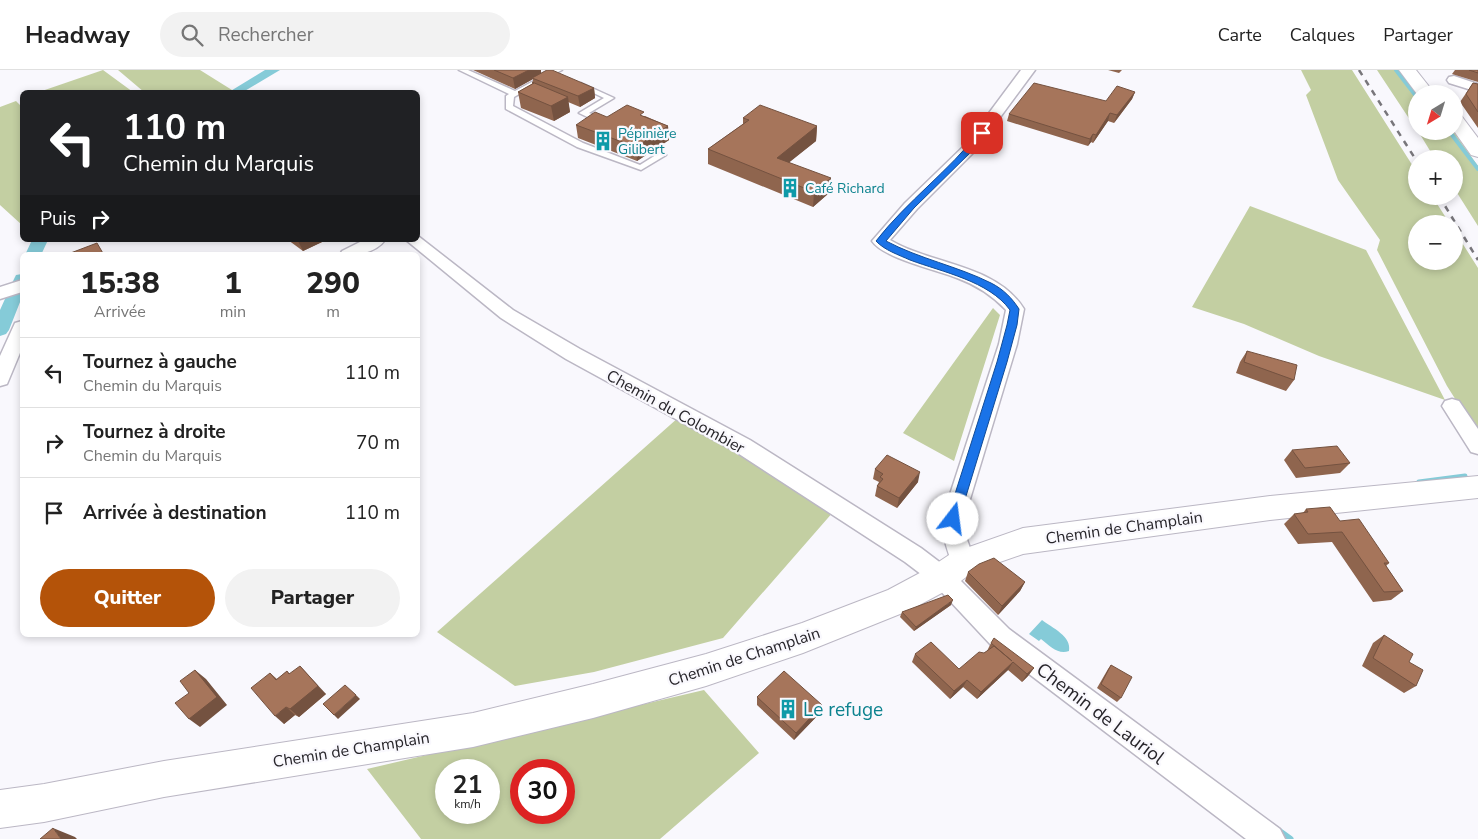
<!DOCTYPE html>
<html lang="fr">
<head>
<meta charset="utf-8">
<style>
	:root { --surface:#fff; --page:#f2f2f2; --text:#222; --muted:#767676; --line:#e0e0e0; --accent:#b45309 }
	body { margin:0; font-family:"Nunito Sans",sans-serif; background:var(--page); color:var(--text); height:100vh; display:flex; flex-direction:column; font-size:19px; white-space:nowrap }
	* { box-sizing:border-box; margin:0 }
	p { font-size:16px; color:var(--muted) }
	.icon { flex:none; width:28px; height:28px; fill:none; stroke:currentColor; stroke-width:2; stroke-linecap:round; stroke-linejoin:round }
	.map { position:relative; flex:1; overflow:hidden }
	.sheet { position:absolute; left:20px; top:182px; width:400px; height:385px; display:flex; flex-direction:column; background:var(--surface); border-radius:8px; box-shadow:0 2px 8px #0003 }
	.sheet>* { flex:none }
	.top-card { position:absolute; left:20px; top:20px; width:400px; height:152px; border-radius:8px; box-shadow:0 2px 8px #0003; background:#202124; color:#fff; overflow:hidden }
	.needle { width:32px; rotate:218deg }
	.fabs { position:absolute; left:1408px; top:15px; display:grid; gap:10px }
	.fabs a { display:grid; place-items:center; width:55px; height:55px; border-radius:50%; background:var(--surface); box-shadow:0 2px 8px #0003; font-size:25px }
	.speed { position:absolute; left:435px; top:689px; display:flex; gap:10px; font-size:25px; font-weight:700; text-align:center }
	.speed>* { display:grid; place-content:center; width:65px; height:65px; border-radius:50%; background:var(--surface); box-shadow:0 2px 8px #0003; line-height:1 }
	.speed small { font-size:12px; font-weight:400 }
	.speed .limit { border:8px solid #d22; background:#fff; color:#111 }
	.pin { position:absolute; display:grid; place-items:center; width:42px; height:42px; color:#fff; margin:-21px; border-radius:10px; box-shadow:0 2px 8px #0006 }
	.me { position:absolute; width:55px; margin:-28px; rotate:15deg; stroke-linejoin:round; filter:drop-shadow(0 0 4px #0008) }
	.turn { display:flex; align-items:center; gap:18px; height:105px; padding:0 20px; font-size:22px }
	.turn .icon { width:65px; height:65px; stroke-width:2.5 }
	.turn b { display:block; font-size:35px; line-height:42px }
	.then { display:flex; align-items:center; height:48px; padding:0 20px; background:#0003; gap:10px; font-size:19px }
	.eta { display:flex; justify-content:space-evenly; align-items:center; height:85px; text-align:center }
	.eta b { font-size:30px; font-weight:800; line-height:35px }
	.button { display:flex; gap:10px; margin-top:auto; padding:10px 20px }
	.button a { flex:1; height:58px; border-radius:30px; background:var(--accent); color:#fff; font-size:20px; font-weight:800; line-height:58px; text-align:center }
	.button a+a { background:var(--page); color:var(--text) }
	ul { padding:0; list-style:none }
	li { display:flex; align-items:center; gap:15px; height:70px; padding:0 20px; border-top:1px solid var(--line) }
	li div { flex:1 }
	li b { display:block; font-size:19px }
	li em { font-style:normal }
	header { display:flex; align-items:center; gap:30px; box-sizing:border-box; height:70px; padding:0 25px; background:var(--surface); border-bottom:1px solid var(--line) }
	header strong { font-size:24px }
	nav { display:flex; gap:28px; margin-inline-start:auto; font-size:18px }
	.search { width:350px; height:45px; background:var(--page); display:flex; align-items:center; gap:12px; box-sizing:border-box; padding:0 18px; border-radius:28px; color:var(--muted); font-size:19px }
	.map>svg:first-child { display:block }
</style>
</head>
<body>
<header>
<strong>Headway</strong>
<div class="search"><svg class="icon" aria-label="search" viewBox="0 0 24 24"><circle cx="10" cy="10" r="6"/><path d="M15 15l6 6"/></svg>Rechercher</div>
<nav><a>Carte</a><a>Calques</a><a>Partager</a></nav>
</header>
<div class="map">
<svg width="1478" height="769" viewBox="0 0 1478 769">
	<rect width="100%" height="100%" fill="#f9f8fd"/>
	<path fill="#c3cfa2" fill-rule="evenodd" d="M103,0l30,22h-94z
		M118,0h82l32,20 -4,2h-84z
		M1301,0h51l64,101v25h16l18,28h-34v37h38v-31l24,38v167l-31,-49 -70,-136 3,-10 -42,-60 -32,-85 5,-5z
		M1377,0h23l19,24h-3v35z
		M16,31l6,6v118l-22,-20v-98z
		M1418,61h35l25,35v60l-24,-38v-29h-19z
		M1250,136l116,44 79,150 -126,-44 -75,-32 -52,-17z
		M993,238l7,7 -46,146 -51,-28z
		M679,347l83,47 72,47 -111,127 -129,34 -79,14 -78,-54z
		M704,620l55,63 -99,86h-239l-54,-70zM446,700h43v42h-43zM521,700h43v42h-43z"/>
	<path fill="#85cbd8" d="M1042,550c10,8 30,16 27,31 -11,4 -19,-5 -28,-12l-2,2 -10,-7z"/>
	<g fill="none" stroke-linecap="round" stroke-linejoin="round">
		<path stroke="#85cbd8" stroke-width="4" d="M1396,0l20,26
			M1449,61l29,38"/>
		<path stroke="#85cbd8" stroke-width="5" d="M1419,412l46,-6"/>
		<path stroke="#85cbd8" stroke-width="7" d="M1276,759l14,10"/>
		<path fill="#85cbd8" fill-rule="evenodd" d="M265,0h15l-37,22h-14z
			M32,170h16l-7,15h-16z
			M22,204v23l-13,33 -3,4 -6,2v-26l14,-31 2,-4z"/>
		<defs>
			<path id="service" d="M459,0h9l47,21 28,-15h4v2l-33,19 -1,9 70,37 57,22 19,-12 7,2 -25,15 -64,-23 -71,-38v-13l3,-2z
				M553,0h9l-8,4h-4v-2z
				M581,13l33,15 -25,15 17,6v4h-6l-21,-10 25,-15 -25,-12 -2,-1z"/>
			<path id="minor" d="M1021,0h14l-59,80 -59,59 -27,31c42,25 106,24 134,69l-7,35 -53,175 1,15 10,28 -4,7 -8,3 -8,-3c-8,-16 -12,-33 -13,-50l57,-175 7,-34c-14,-15 -30,-25 -49,-32 -20,-8 -74,-20 -85,-37l33,-38 61,-59z
				M1454,6l24,8v8l-29,-9 -2,-3 2,-3z
				M418,166l95,74 67,39 170,91 171,108 29,22 59,59 271,200 5,10h-39l-255,-194 -57,-61 -29,-22 -169,-110 -170,-93 -65,-41 -95,-78h12z
				M364,170h21c-10,14 -30,15 -45,15l2,-4z
				M22,210v12l-22,7v-12z
				M22,251v27l-15,36 -7,2v-30l15,-33z
				M1452,329l7,2 19,28v25l-7,-2 -29,-46 3,-5z"/>
			<path id="tertiary" d="M1399,0h17l19,24h-18z
				M1454,43l6,1 18,24v19l-7,-2 -17,-24z
				M1478,406v22l-208,22 -247,34 -49,17 -21,16 -43,23 -107,43 -97,33 -113,32 -120,29 -309,50 -120,25 -44,6v-38l44,-6 120,-23 309,-48 120,-29 113,-30 96,-31 86,-33 43,-23 21,-14 71,-25 247,-32z"/>
		</defs>
		<use href="#service" stroke="#bbb7c4" stroke-width="3"/>
		<use href="#minor" stroke="#bbb7c4" stroke-width="3"/>
		<use href="#tertiary" stroke="#bbb7c4" stroke-width="2"/>
		<use href="#service" fill="#fff" fill-rule="evenodd"/>
		<use href="#minor" fill="#fff" fill-rule="evenodd"/>
		<use href="#tertiary" fill="#fff" fill-rule="evenodd"/>
		<path stroke="#78767b" stroke-width="2.5" stroke-dasharray="6 6" stroke-linecap="butt" d="M1359,0l57,90
			M1439,126l39,64"/>
	</g>
	<path fill="#8f654e" d="M473,0h69h-1v3l53,15 1,10 -15,9 -12,-5 2,10 -16,9 -33,-13 -3,-16 14,-8v-2l1,1v-4l-18,10z
		M1108,0h14l-3,3z
		M1455,0h23v12l-26,-8z
		M1473,13l5,1v44l-18,-26z
		M1135,22l-3,7 -18,24 -6,-2 -15,22 -2,-1 -3,4 -81,-25 2,-7 97,-13z
		M645,46l23,10 1,14 -32,21 -59,-23 -2,-13 31,-8z
		M743,48l74,8 -1,15 -27,21 40,31 -16,14 -105,-43v-15l35,-25z
		M288,170h33l1,2 -19,9z
		M1247,281l47,29 -8,11 -50,-18 4,-11z
		M1292,380l58,13 -10,10 -44,5 -12,-18z
		M875,399l43,13 -21,26 -22,-12 2,-10 2,-4 -6,-3z
		M1306,439l34,12 49,42 -3,3 17,25 -12,9 -18,2 -41,-60 -34,2 -14,-20 10,-10 9,-1z
		M968,502l57,10 -5,9 -22,24 -33,-34z
		M951,535l-37,26 -14,-14 2,-5z
		M1384,565l32,51 -12,7 -42,-27 11,-23z
		M991,573l43,25 -6,8 -6,6 -14,-12 -31,29 -14,-12 -13,12 -38,-37 3,-8 44,15 28,-18z
		M1111,595l10,33 -4,4 -20,-14 11,-19z
		M287,601l3,3 36,20 -27,23 -4,-2 -11,9 -14,-51 7,6z
		M757,627l63,16 -26,27 -37,-35z"/>
	<path fill="#745240" d="M529,0h13h-1v4l-9,4 1,1 -18,10 -2,-11z
		M594,18l1,10 -15,9 -2,-11z
		M1135,22l-3,7 -18,24 3,-8z
		M568,27l2,15 -16,9 -3,-15z
		M1110,43l-2,8 -15,22 3,-8z
		M668,56l1,14 -32,21 -1,-14z
		M817,56l-1,15 -40,32 1,-15z
		M1093,64l-2,8 -3,4 2,-7z
		M831,108l-2,15 -16,14 1,-15z
		M299,170h22l1,2 -19,9 -5,-10z
		M920,402l-2,10 -21,26 2,-10z
		M1025,512l-5,9 -22,24 4,-9z
		M953,530l-2,5 -37,26 2,-4z
		M1013,592l-5,8 -31,29 4,-7z
		M300,596l26,28 -27,23 -9,-8z
		M1034,598l-6,8 -6,6 5,-8z
		M195,600l11,9 21,26 -27,22 -11,-8z
		M967,610l-4,7 -13,12 4,-8z
		M356,625l4,4 -22,20 -4,-4z
		M822,635l-2,8 -26,27 2,-7z
		M286,637l9,8 -11,9 -9,-8z
		M53,758l22,9 2,2h-16z"/>
	<path fill="#a6755b" stroke="#745240" d="M494,0h35l-16,8z
		M547,0h5l42,18 -16,8 -46,-18z
		M1469,0h9v3z
		M532,12l36,15 -17,9 -33,-14 16,-9z
		M1034,13l72,18 11,-15 18,6 -18,23 -7,-2 -14,22 -3,-1 -3,5 -81,-25z
		M1473,13l5,1v28l-12,-18z
		M627,35l17,7 -4,3 28,11 -32,21 -60,-22 19,-13 12,5z
		M760,35l57,21 -40,32 54,20 -17,14 -106,-43 41,-29 -6,-2z
		M97,173l7,12h-35l-1,-1z
		M1247,281l50,14 -3,15 -50,-18z
		M1337,376l13,17 -45,5 -13,-18z
		M887,385l33,17 -21,26 -22,-12 6,-7 -3,-2 3,-3 -8,-5z
		M1330,437l10,14 19,-2 30,44h-5l19,28 -19,1 -42,-60 -34,2 -14,-20 14,-2 -2,-3z
		M994,488l31,24 -23,24 -34,-34 11,-8z
		M948,525l5,5 -37,27 -14,-15z
		M1384,565l29,19 -4,8 14,8 -7,16 -43,-28z
		M994,568l40,30 -7,6 -14,-12 -32,30 -14,-12 -13,11 -39,-37 16,-12 28,27 20,-17 5,1 10,-7 18,15 -21,-18z
		M1111,595l21,12 -11,21 -20,-14z
		M300,596l18,20 -28,23 -4,-2 -11,9 -24,-28 19,-15 6,7 11,-9 2,3z
		M195,600l22,27 -28,22 -14,-16 14,-10 -9,-12z
		M784,601l38,34 -26,28 -39,-36z
		M345,615l11,10 -22,20 -11,-11z
		M53,758l8,11h-21z"/>
	<path fill="#1a73e8" stroke="#114b97" d="M980,61l6,2 -12,16 -60,59 -28,33c34,18 71,25 105,42 12,6 21,15 28,26l-2,16 -10,37 -48,157 -1,4h-9l-2,-4 50,-157 10,-37 3,-15c-21,-29 -68,-38 -100,-50 -11,-5 -26,-10 -34,-19 31,-40 73,-70 104,-110z"/>
	<defs>
		<symbol id="building-bare" viewBox="-9 -9 18 18"><path d="M-4-6H4V6H1V3H-1V6H-4ZM-2.5-4.3h1.7v1.8h-1.7ZM.8-4.3h1.7v1.8H.8ZM-2.5-1h1.7V.8h-1.7ZM.8-1h1.7V.8H.8Z" fill="#0f9aa8" stroke="#f9f8fd" stroke-width="2.5" paint-order="stroke"/></symbol>
	</defs>
	<g fill-rule="evenodd">
		<use href="#building-bare" x="589" y="57" width="28" height="28"/>
		<use href="#building-bare" x="776" y="104" width="28" height="28"/>
		<use href="#building-bare" x="774" y="625" width="28" height="28"/>
	</g>
	<g text-anchor="middle" stroke-width="4.5" stroke-linejoin="round" paint-order="stroke">
		<g font-size="14" fill="#0d838f" stroke="#f9f8fd" text-anchor="start">
			<text x="618" y="68">Pépinière<tspan x="618" dy="16">Gilibert</tspan></text>
			<text x="805" y="123">Café Richard</text>
		</g>
		<g font-size="16" fill="#28262b" stroke="#f9f8fd">
			<text transform="translate(676 341) rotate(29)" y="6">Chemin du Colombier</text>
			<text transform="translate(1124 457) rotate(-8)" y="6">Chemin de Champlain</text>
			<text transform="translate(744 586) rotate(-18)" y="6">Chemin de Champlain</text>
			<text transform="translate(351 679) rotate(-9)" y="6">Chemin de Champlain</text>
		</g>
		<g font-size="19" fill="#0d838f" stroke="#f9f8fd" text-anchor="start">
			<text x="803" y="646">Le refuge</text>
		</g>
		<g font-size="19" fill="#28262b" stroke="#f9f8fd">
			<text transform="translate(1101 643) rotate(37)" y="7">Chemin de Lauriol</text>
		</g>
	</g>
</svg>
<div class="fabs">
<a><svg class="needle" viewBox="-14 -14 28 28"><path d="M0-13l5 13h-10z" fill="#e53935"/><path d="M0 13l5-13h-10z" fill="#767676"/></svg></a>
<a>+</a>
<a>−</a>
</div>
<div class="speed"><div>21<small>km/h</small></div><div class="limit">30</div></div>
<div class="pin" style="left:982px;top:63px;background:#d93025"><svg class="icon" aria-label="arrive" viewBox="0 0 24 24"><path d="M6 21V4h12l-3 4 3 4H6"/></svg></div>
<svg class="me" style="left:953px;top:449px" viewBox="-20 -20 40 40"><circle r="19" fill="#fff"/><path d="M0-13L10 11 0 6-10 11z" fill="#1a73e8"/></svg>
<div class="top-card">
<div class="turn"><svg class="icon" aria-label="left" viewBox="0 0 24 24"><path d="M17 20v-9H6M10 6l-5 5 5 5"/></svg><div><b>110 m</b>Chemin du Marquis</div></div>
<div class="then">Puis<svg class="icon" aria-label="right" viewBox="0 0 24 24"><path d="M7 20v-9h11M14 6l5 5-5 5"/></svg></div>
</div>
<section class="sheet">
<div class="eta">
<div><b>15:38</b><p>Arrivée</p></div>
<div><b>1</b><p>min</p></div>
<div><b>290</b><p>m</p></div>
</div>
<ul>
<li><svg class="icon" aria-label="left" viewBox="0 0 24 24"><path d="M17 20v-9H6M10 6l-5 5 5 5"/></svg><div><b>Tournez à gauche</b><p>Chemin du Marquis</p></div><em>110 m</em></li>
<li><svg class="icon" aria-label="right" viewBox="0 0 24 24"><path d="M7 20v-9h11M14 6l5 5-5 5"/></svg><div><b>Tournez à droite</b><p>Chemin du Marquis</p></div><em>70 m</em></li>
<li><svg class="icon" aria-label="arrive" viewBox="0 0 24 24"><path d="M6 21V4h12l-3 4 3 4H6"/></svg><div><b>Arrivée à destination</b></div><em>110 m</em></li>
</ul>
<div class="button"><a>Quitter</a><a>Partager</a></div>
</section>
</div>
</body>
</html>
